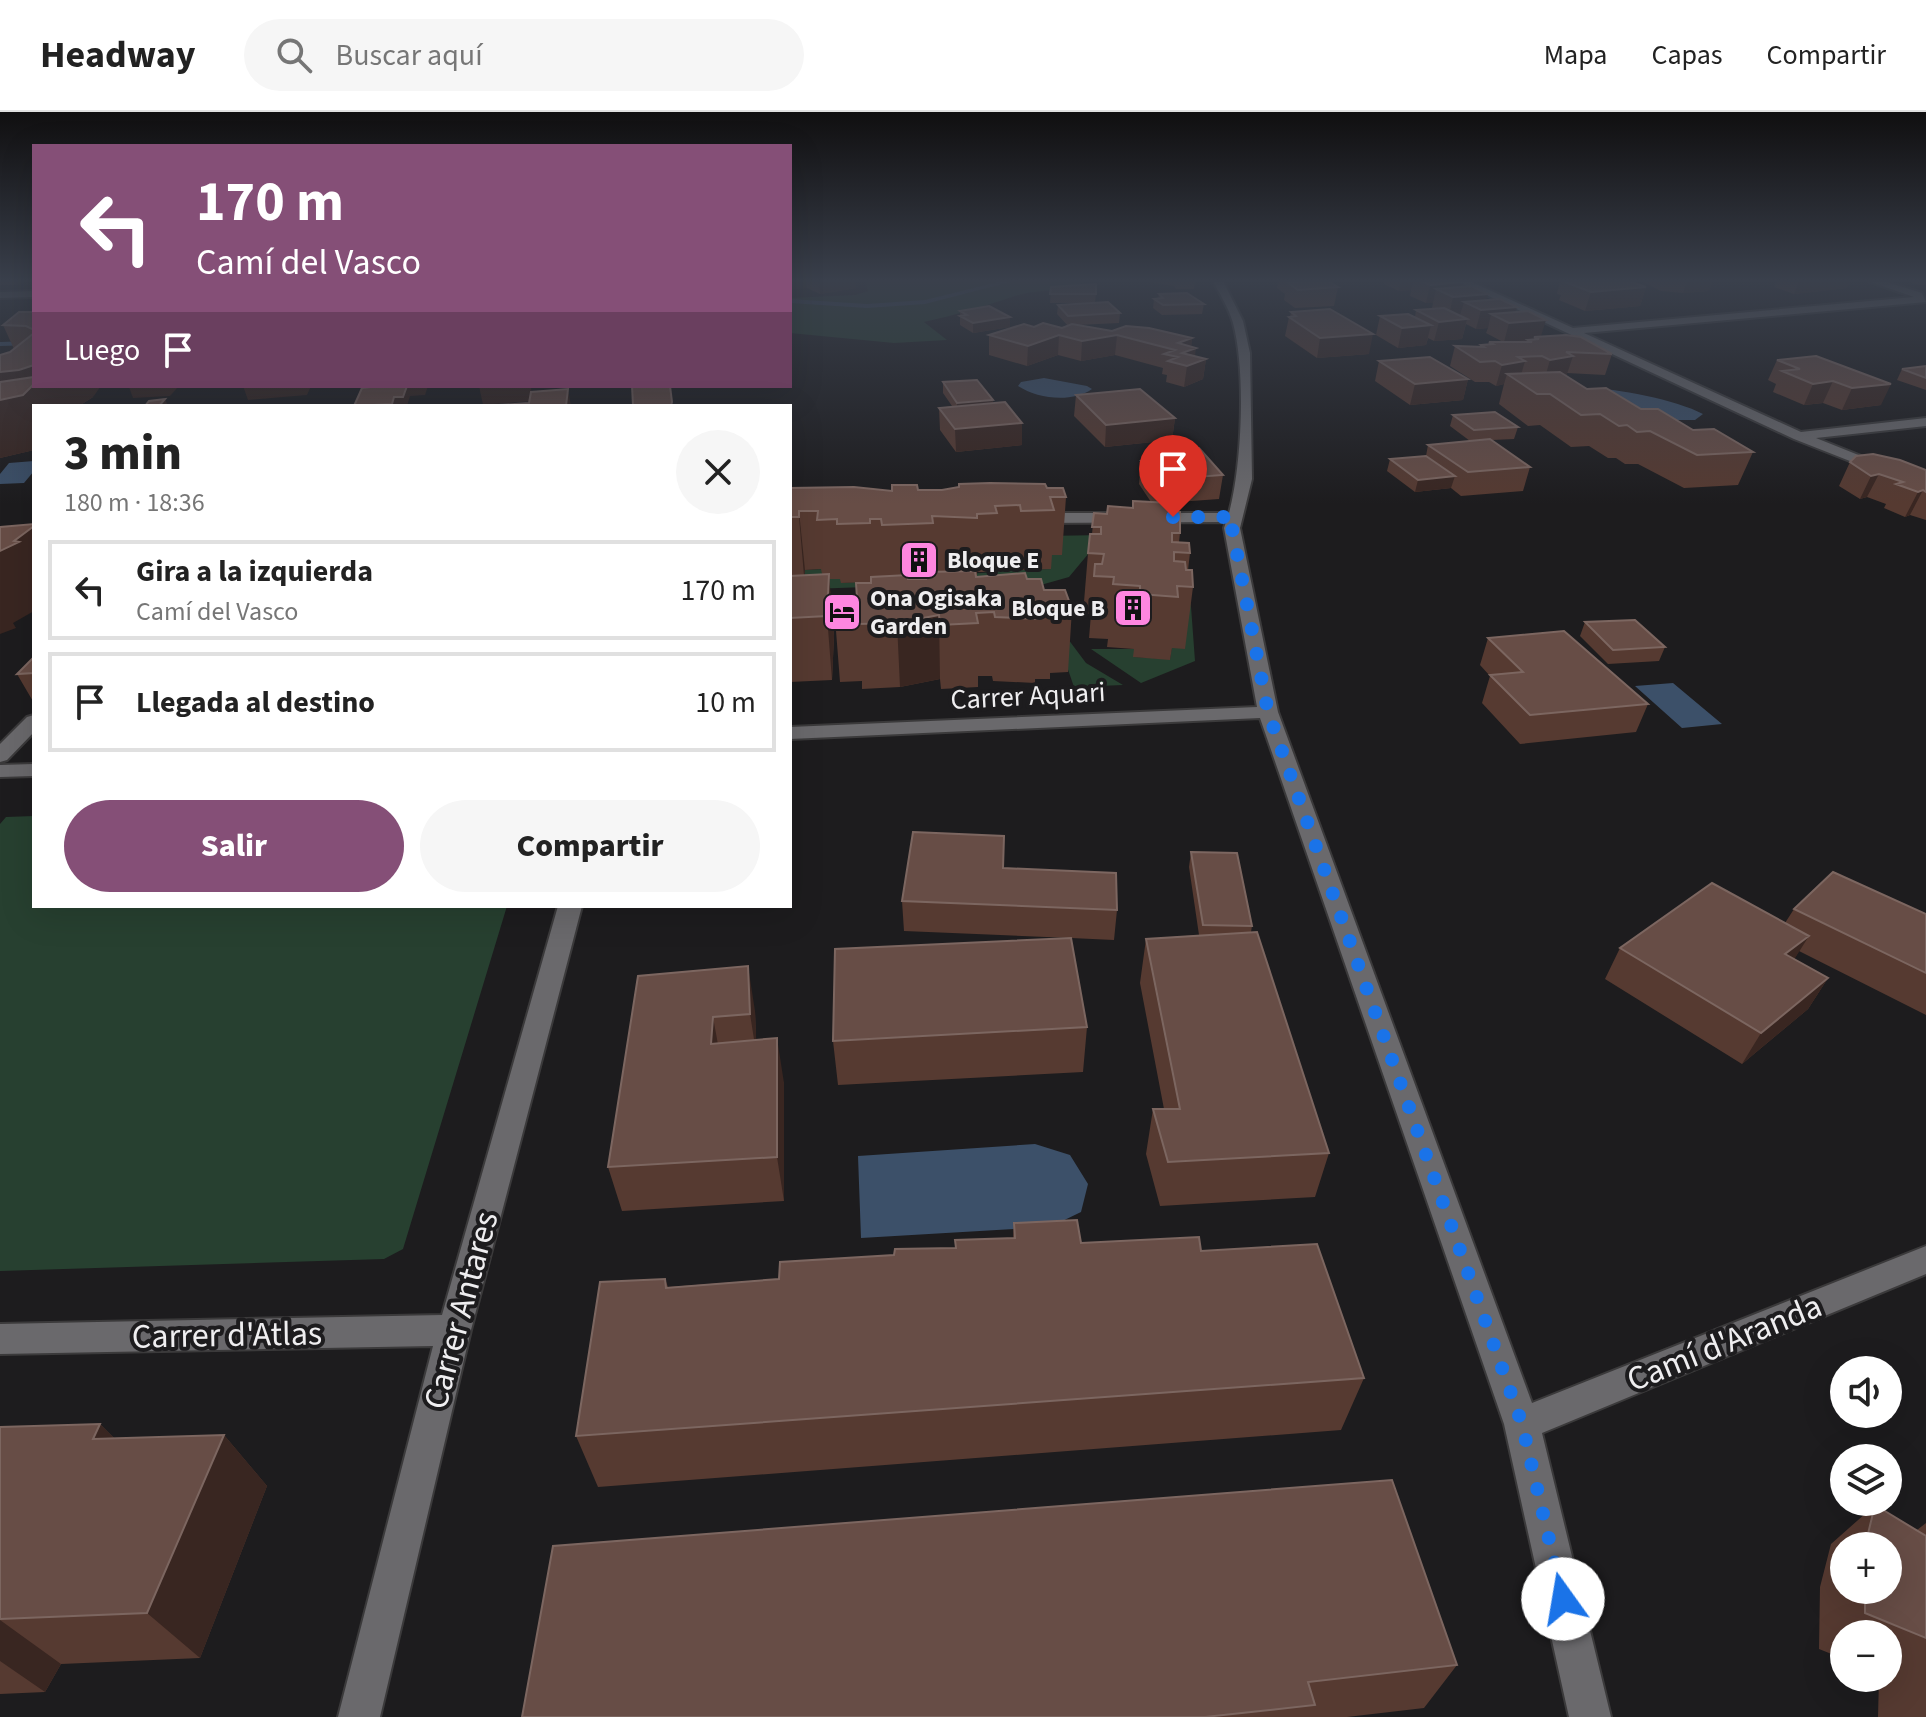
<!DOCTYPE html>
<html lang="es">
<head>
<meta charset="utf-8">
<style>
	:root { --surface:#fff; --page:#f6f6f6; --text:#222; --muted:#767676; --line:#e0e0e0; --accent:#854f77 }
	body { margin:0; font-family:"Source Sans 3",sans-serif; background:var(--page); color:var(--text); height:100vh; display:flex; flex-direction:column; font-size:30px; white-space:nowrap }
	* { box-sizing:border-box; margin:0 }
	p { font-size:26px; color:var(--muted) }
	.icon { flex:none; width:44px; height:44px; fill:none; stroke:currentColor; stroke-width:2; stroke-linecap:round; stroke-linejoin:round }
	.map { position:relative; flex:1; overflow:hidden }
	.panel { position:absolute; left:32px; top:292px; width:760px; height:504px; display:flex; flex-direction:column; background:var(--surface); border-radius:0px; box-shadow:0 8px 32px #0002 }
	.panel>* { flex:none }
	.guide { position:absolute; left:32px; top:32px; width:760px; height:244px; border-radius:0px; box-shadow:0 8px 32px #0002; background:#854f77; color:#fff; overflow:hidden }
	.tools { position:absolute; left:1830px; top:1244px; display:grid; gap:16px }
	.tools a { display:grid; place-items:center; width:72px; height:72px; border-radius:50%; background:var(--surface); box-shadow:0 8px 32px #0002; font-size:40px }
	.pin { position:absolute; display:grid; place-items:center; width:68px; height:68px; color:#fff; margin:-82px -34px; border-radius:50% 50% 50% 0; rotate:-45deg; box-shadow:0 0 8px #0007 }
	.pin .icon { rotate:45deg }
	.me { position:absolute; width:88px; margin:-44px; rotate:347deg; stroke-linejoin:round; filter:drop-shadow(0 0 6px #0008) }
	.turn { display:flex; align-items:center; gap:28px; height:168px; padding:0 32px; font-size:36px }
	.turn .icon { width:104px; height:104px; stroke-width:2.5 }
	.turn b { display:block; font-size:56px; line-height:68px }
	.then { display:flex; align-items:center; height:76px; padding:0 32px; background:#0003; gap:16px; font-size:30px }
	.round { display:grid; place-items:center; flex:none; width:84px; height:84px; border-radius:42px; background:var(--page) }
	.head { display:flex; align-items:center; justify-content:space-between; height:136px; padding:0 32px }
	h1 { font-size:48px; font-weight:800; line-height:60px }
	.primary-button { display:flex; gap:16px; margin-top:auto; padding:16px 32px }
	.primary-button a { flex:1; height:92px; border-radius:48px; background:var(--accent); color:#fff; font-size:32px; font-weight:800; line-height:92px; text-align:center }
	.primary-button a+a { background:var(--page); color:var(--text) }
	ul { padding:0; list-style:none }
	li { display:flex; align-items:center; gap:24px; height:100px; margin:0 16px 12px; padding:0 16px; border:4px solid var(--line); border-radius:0px }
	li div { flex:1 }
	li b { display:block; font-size:30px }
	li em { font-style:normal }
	header { display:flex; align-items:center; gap:48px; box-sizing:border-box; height:112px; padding:0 40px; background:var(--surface); border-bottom:2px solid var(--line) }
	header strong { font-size:38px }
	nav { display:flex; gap:44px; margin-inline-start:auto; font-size:28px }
	.search { width:560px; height:72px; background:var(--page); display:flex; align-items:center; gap:20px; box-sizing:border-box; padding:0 28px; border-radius:44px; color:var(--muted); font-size:30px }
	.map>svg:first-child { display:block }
</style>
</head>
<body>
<header>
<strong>Headway</strong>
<div class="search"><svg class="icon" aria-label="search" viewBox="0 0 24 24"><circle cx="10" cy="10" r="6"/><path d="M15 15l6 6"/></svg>Buscar aquí</div>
<nav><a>Mapa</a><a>Capas</a><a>Compartir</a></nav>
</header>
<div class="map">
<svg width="1926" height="1605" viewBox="0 0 1926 1605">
	<rect width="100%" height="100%" fill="#1d1c1e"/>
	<path fill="#274030" d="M865,167h224c-21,15 -50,9 -74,17 -30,10 -59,19 -91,26l23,18 -53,3 -104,-10v-35l65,-3 13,-4z
		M1104,423l-35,42 -74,21 -128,-11 -57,2 -20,-12 14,-1 1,-6 18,-1 -1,10h19v4l154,-11 -1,-8h24l2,6 31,-1 -4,-14 15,-1 -18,-18z
		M1187,440l8,109 -54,22 -50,-34h43v8l36,2z
		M1062,519l24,32 37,22 -49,2 -12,-35z
		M34,704v90h473l-104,343 -19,10 -384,12v-447l6,-7z"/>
	<path fill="#3c5069" d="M1044,266l43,8 5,3c-20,14 -54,10 -74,-3l3,-4z
		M1587,276c28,0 90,12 116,26l-8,6h-22l-95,-30z
		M34,349v10l-10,12 -24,1v-10l9,-11z
		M1673,571l49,41 -40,4 -47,-42z
		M1035,1032l35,11 18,29 -7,28 -31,15 -189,11 -3,-82z"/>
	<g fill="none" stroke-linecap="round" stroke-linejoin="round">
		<path fill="#3c5069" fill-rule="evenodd" d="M1010,167h12l-97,25 -58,4 -77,-5v-4l77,5 58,-4z
			M34,229v4l-34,1v-4z"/>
		<defs>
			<path id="minor" d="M1212,167h10l21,42 7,32 2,126 -12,49 38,184 254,691 394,-157v28l-384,159 69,284h-42l-65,-293 -244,-706 -470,21v-12l467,-20 -33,-179 2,-6 -194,1 -8,-5 8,-5h197c13,-48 17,-142 4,-190 -4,-15 -14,-30 -21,-44z
				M1452,167h13l108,49 341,-31 -52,-18h15l45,14 4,9 -342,31 217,99 125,-14v8l-110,12 110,44v9l-132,-52z
				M34,179v6l-34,1v-6z
				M34,603v17l-27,28 -7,2v-18l27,-27z
				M34,652v12l-34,1v-12z
				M558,794h24l-111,424 -91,387h-42l95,-371 -433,8v-30l442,-9z"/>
		</defs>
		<use href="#minor" stroke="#3b3a3b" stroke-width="4"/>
		<use href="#minor" fill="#6a696c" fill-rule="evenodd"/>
	</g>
	<path fill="#563a31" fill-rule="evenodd" d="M0,167h32l-15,6h-17z
		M790,167h65l1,9 -36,6 -13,-6z
		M1146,167h49l-1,10h-18l-2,-3 -26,-4z
		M1278,167h50v2l10,6 -4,19 -39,2 -11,-8 1,-6 -8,-6z
		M1385,167h71l7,3 -1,5 24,13 29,12 26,25 71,17 -7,21 -38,-2v3l20,13 166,63 -15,33 -54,3 -46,-24h-13l-9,-6h-8l-19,-12 -18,1 -31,-22 -12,1 -29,-22 5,-20 -8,2 -7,-4h-14l-25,-16 5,-20 26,1v-2l7,-1 1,-2h14l-17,-9 2,-5 -12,1 -10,-5 -4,15 -28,2 -6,-3 -2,7 -28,3 -22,-13 4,-19 35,1 1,-7 18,-1 -2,-1 1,-5h-7l-16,-7 1,-6 -12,1 -15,-7z
		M1539,167h84l23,8 -6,19 -55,5 -26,-11 2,-5 -4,-1 3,-14 -15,2z
		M1637,167h76l-4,12 -26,2 -22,-2z
		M1777,167h75l-5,9 -53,6 -20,-7z
		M1902,167h24v6h-7z
		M1051,175l45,7 -1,8 25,11 -1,10 -41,2 34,6 80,7 -1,8 4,10 11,3 -3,20 -19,8 -18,-5 1,-7 -5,-1 1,-6 -48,-13 -34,6 -23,-6 -31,11 -38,-11v-20l45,-8 28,1 6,-2 -11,-12 1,-9 19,-2h-27z
		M1159,182l45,10 -2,10 -40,1 -9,-7 1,-9 4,-1z
		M960,199l50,16 -37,6 -13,-8z
		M34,200v74l59,11 -14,9h-45v44l-34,8 10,-106 4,-3 -11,-24z
		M1291,200l78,42 -52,4 -32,-22 4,-19h1z
		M1816,244l65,49 -39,5 -19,-7 -19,2 -31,-13 3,-8 -8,-4 9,-20z
		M1379,249l89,18 -5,21 -53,5 -35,-24z
		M1926,254v24l-29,-10 5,-11z
		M943,270l50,21 29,42 -66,7 -16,-22 -1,-22 13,-2 -9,-13z
		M1076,283l99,23 -3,22 -67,7 -31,-31z
		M1453,303l65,12 -4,12 -22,1 38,27 -7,24 -62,5 -10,-8 -36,4 -28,-21 3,-12 36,-3 2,-11 42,-4 -20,-15z
		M1152,339l71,24 -4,24 -55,4 7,8 9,22 -1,9 11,11 -2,17 5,17 -8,62 -13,-1 -2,12 -37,-3 1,-8 -27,-2 1,-8 -19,-1 2,-24h-8l5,-61 4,-19 2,-21 13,1 44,-12 -12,-18 2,-23 10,-1z
		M1850,350l76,8v50l-16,-5 -5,2 -21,-9 2,-4 -19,-7 -7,2 -21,-13z
		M790,376l102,3 155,-3 19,9 -4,58h-10l-1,14 -32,1 -1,-6h-22v8h-19v5l50,2 45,30 -4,63 -18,1v6h-15v4l-42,-2 -1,-5h-14v11l-37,2 -1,-10 -40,8 -38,2v-8l-22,1 -5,-64 36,-36 -30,1 -1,-4h-11l5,57 -2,44 -42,2zM821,457l1,5 -18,1 1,-5z
		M1585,510l80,25 -6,14 -51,3 -28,-28z
		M1488,526l160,66 -12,28 -116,12 -38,-41 8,-27 -10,-11z
		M34,545v46l-17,-29z
		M1191,740l61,74 -1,6 78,221 -14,44 -155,9 -14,-52 7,-45h11l-24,-126 6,-44 53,-4 -10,-68z
		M1004,756l113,42 -3,30 -43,-2 16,89 -4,45 -245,13 -5,-44 237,-103 -166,-7 -2,-30z
		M1794,797l132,5v101l-127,-64 -5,8 34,19 -20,31 -66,55 -137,-85 15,-31 165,-25z
		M638,864l117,35 1,29 28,43v118l-162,10 -14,-44z
		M1014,1111l67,20 120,8 163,127 -23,52 -743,57 -22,-51 89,-157 3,8 111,-8 115,-24 62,-7 57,-9z
		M100,1312l14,14 110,-3 43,51 -67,172 -139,6 -16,28 -45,2v-267z
		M1875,1393l42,25 9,-7v194h-48l1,-39h9v-44h-44v25l-25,-10 1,-62 11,-43zM1844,1434h44v44h-44z
		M1457,1553l-33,43 -77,9h-825z"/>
	<path fill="#392621" d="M14,167h18l-15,6z
		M790,167h16l1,9 -17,2z
		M819,167h36l1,9 -36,6z
		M1401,167h13l-3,11 -12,1z
		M1545,167h16l-1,1 -15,2z
		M1688,167h25l-4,12 -26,2z
		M1800,167h52l-5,9 -53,6z
		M1463,170l-3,15 28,-3 -4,16 33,-3 -5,16 34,-3 -6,19 -6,-2v3l-30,2 5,-19 -18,-9 -3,14 -12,1 5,-19 -17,-8 -4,13 -11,1 4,-19 -17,-8 -3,14h-7l4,-18z
		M1646,175l-6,19 -55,5 6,-19z
		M1010,205v10l-37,6v-10z
		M1467,207l-5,20 -28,2 5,-19z
		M1431,213l-5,20 -28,3 4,-20z
		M1373,222l-4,20 -52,4 3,-20z
		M1059,223l-1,20 -31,11 1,-20z
		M1117,223l-2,20 -34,6 1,-20z
		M1192,226l-1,12 5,-2 -2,15 12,-4 -3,20 -19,8 3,-21 -9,-23z
		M1573,244l-7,21 -22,4 6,-21z
		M1525,249l-6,21 -12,-8 -3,10 -8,2 6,-21z
		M34,253v21h67l-8,11 -14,9h-45v44l-34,8v-86z
		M1468,267l-5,21 -53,5 5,-21z
		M1833,269l-10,22 -19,2 9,-21z
		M1891,272l-10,21 -39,5 10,-22z
		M147,274h30l1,1 -8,9 -37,2 -4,-11z
		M243,274h68l-4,9 -59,5z
		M407,274h21l-3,9 -15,1 -3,10h-50z
		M479,274h52l1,15 -49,4z
		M568,277l3,17h-5z
		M165,287l3,7h-9z
		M993,288v11l-36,3v-11z
		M1175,306l-3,22 -67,7 1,-22z
		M1022,311v22l-66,7 -1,-23z
		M1879,362l-12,23 -7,2 11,-23z
		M1455,364l-4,12 -36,4 3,-12z
		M1923,378l-13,25 -5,2 13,-25z
		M799,399l6,59 -1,6 -5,-59z
		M34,414v85l-21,12 3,5 -16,6v-83z
		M829,462l5,62 -2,44 -5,-64z
		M939,503l1,64 -40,8 -3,-64z
		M1809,824l-19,30 -5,-12z
		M748,854l7,45 2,47 -7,-44z
		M1828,866l-20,31 -66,55 19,-31z
		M713,905l8,44 -10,-17z
		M777,926l7,45v118l-7,-44z
		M100,1312l50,51 -57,-36z
		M224,1323l43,51 -67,172 -53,-45z
		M0,1508l61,44 -16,28 -45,-31z"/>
	<path fill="#674d46" stroke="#7c6660" stroke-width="2" d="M1176,167h19v1h-18z
		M1417,167h39l7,3 -33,3z
		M1570,167h53l23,8 -55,5 -26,-10 10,-1z
		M1326,168l12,7 -40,3 -11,-8z
		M1096,172v10h-46l1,-7z
		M1471,174l17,8 -35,3 -17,-8z
		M1187,181l17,11 -41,1 -9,-6 9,-1 -4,-4z
		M1500,187l17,8 -36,3 -17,-8z
		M1108,190l12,11 -52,3 -10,-11z
		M989,194l21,11 -37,6 -13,-7 7,-1 -7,-4z
		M1444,196l23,11 -28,3 -23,-12z
		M1330,197l43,25 -53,4 -31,-21 7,-1 -5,-4z
		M1528,199l18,9 -37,3 -18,-9z
		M19,200h15v18l-8,-4 -23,-1z
		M1408,202l23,11 -29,3 -22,-12z
		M1043,211l19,5 10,-4 40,7 14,-5 23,2 43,10 -14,5 18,5 -14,5 24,6 -19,7 -19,-5 10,-4 -14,-3 11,-4 -58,-15 -35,6 -23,-6 -31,11 -39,-11 35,-11 10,3z
		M34,221v32l-15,5 -19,2v-17l10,-3z
		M1566,223l15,2 31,17 -46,-2 7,4 -23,4 -8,-4 -24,1 7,4 -23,4 -7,-4 -15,1 -25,-16 29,1 -3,-2 12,-1 -4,-2h43l-4,-2 11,-1 -5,-2z
		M1816,244l75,28 -39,4 -19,-7 -20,3 -31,-13 18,-2 -23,-9z
		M1430,245l38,22 -53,5 -36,-23z
		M1926,254v12l-24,-9z
		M1560,260l27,17 19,-1 35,21h17l35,21 21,-1 39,23 -56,3 -47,-24 -13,1 -10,-7 -8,1 -19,-12 -19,1 -31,-21h-13l-30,-20z
		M34,265v7l-11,11 -23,5v-18z
		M977,268l16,20 -36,3 -14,-21z
		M379,274h28l-4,11h-9l-2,7 -38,2 8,-18z
		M632,274h38l2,16 -1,4 -38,-1z
		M568,277l-2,17h-67v-1l30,-2 2,-11z
		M1140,277l35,29 -69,7 -30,-30z
		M165,287l-6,7h-14l4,-5z
		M1005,290l17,21 -67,6 -16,-21z
		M1495,300l23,15 -44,3 -21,-15z
		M1490,327l40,28 -62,5 -40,-27z
		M1199,336l24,27 -68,5 -14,-19 19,-1 -8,-9z
		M1873,342l27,6 26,10v22l-3,-2 -5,2 -22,-8 7,-2 -24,-8 -8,2 -21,-14 6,-6z
		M1426,344l29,20 -37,4 -28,-21z
		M990,371l55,1 2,4h16l3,9h-16l4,13 -33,1 -1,-6 -25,1 2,7 -20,1v4l-45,-2 1,7 -51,2 -1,-6h-11v4l-33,1v-5l-20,1 1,-9h-19v6h-9v-29l64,-1 38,4v-6h25l1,5h24l17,-3v-3z
		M1133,389l38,2v8l9,1v21h-8v9l17,1 1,10 -16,-1v9l11,1 1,8h6l1,17 -16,-1 1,11 -38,-3v-8l-27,-2 1,-7 -20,-1 1,-12h7l2,-10 -16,-1 2,-19h11v-7h-9l2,-14 13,1 1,-8 25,2z
		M34,412v2l-20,15 5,1 -19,9v-24z
		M975,459l1,6 49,-4 2,6h14l3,11h21l7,19 -20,1 1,5h-16l1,4 -43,-2 -1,-5 -18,1 2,10 -38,2 -1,-10 -42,8 -39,1v-7l-23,1v-19l22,-1 -1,-15h15v-6l37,-2v4h18v-7z
		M829,462l-2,42 -37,2v-42z
		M1635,508l30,27 -52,3 -28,-28z
		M1564,519l84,73 -118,11 -40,-40 33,-3 -35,-34z
		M34,545v16l-17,1z
		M913,720l91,4 -1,32 113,5 1,37 -215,-9z
		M1191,740l46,1 15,73 -49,-1z
		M1833,760l93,42v59l-132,-64z
		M1712,771l97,53 -24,18 43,24 -67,55 -141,-85z
		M1257,820l72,221 -161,9 -15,-53h27l-34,-170z
		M1071,826l16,89 -254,14 2,-92z
		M748,854l2,48 -37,3 -2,27 66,-6v119l-169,10 30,-191z
		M1077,1108l4,23 118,-6 2,14 116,-7 47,134 -788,58 24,-154 65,-3 1,9 113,-9 1,-17 114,-7 1,-6 61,-1 -1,-8 60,-2 -1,-15z
		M100,1312l-7,15 131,-4 -77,178 -147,6v-192z
		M1392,1368l65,185 -149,17 7,23 -110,12h-683l31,-171z
		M1875,1393l51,31v102l-61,-25v-23h23v-44h-23z"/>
	<linearGradient id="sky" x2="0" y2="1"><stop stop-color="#100f10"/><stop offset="0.43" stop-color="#3a404c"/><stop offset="1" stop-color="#3a404c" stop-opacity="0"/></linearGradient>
	<rect width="1926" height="392" fill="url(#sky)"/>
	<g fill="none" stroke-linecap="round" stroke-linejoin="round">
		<path stroke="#1a73e8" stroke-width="14" stroke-dasharray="0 25.2" d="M1173,405h62l-3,11 36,184 254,712 41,175"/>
	</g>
	<defs>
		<symbol id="building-square" viewBox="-11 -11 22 22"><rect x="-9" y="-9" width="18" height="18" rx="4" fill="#fe86e0" stroke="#1d1c1e"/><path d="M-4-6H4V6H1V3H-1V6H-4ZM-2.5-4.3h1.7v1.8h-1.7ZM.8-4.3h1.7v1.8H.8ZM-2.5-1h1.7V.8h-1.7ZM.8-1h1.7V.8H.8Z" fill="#111"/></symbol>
		<symbol id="hotel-square" viewBox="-11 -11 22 22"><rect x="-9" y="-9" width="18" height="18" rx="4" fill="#fe86e0" stroke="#1d1c1e"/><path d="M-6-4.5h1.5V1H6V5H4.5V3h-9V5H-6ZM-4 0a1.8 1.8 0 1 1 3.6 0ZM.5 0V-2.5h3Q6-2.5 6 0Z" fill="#111"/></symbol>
	</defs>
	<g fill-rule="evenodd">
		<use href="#building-square" x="897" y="426" width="44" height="44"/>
		<use href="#building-square" x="1111" y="474" width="44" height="44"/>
		<use href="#hotel-square" x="820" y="478" width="44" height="44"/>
	</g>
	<g text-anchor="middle" stroke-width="8" stroke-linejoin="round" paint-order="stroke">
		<g font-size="24" font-weight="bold" fill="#efeef0" stroke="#1d1c1e" text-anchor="start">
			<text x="947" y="456">Bloque E</text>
			<text x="870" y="494">Ona Ogisaka<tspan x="870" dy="28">Garden</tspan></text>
			<text x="1105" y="504" text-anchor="end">Bloque B</text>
		</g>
		<g font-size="28" fill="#efeef0" stroke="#1d1c1e">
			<text transform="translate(1028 583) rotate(-3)" y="10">Carrer Aquari</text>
		</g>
		<g font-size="34" fill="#efeef0" stroke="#1d1c1e">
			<text transform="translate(460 1198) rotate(-75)" y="12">Carrer Antares</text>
			<text transform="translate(227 1222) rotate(-1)" y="12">Carrer d'Atlas</text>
			<text transform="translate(1724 1230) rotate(-22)" y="12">Camí d'Aranda</text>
		</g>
	</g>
</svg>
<div class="tools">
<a><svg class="icon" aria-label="sound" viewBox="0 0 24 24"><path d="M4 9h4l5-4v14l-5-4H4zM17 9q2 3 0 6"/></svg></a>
<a><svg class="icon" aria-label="layers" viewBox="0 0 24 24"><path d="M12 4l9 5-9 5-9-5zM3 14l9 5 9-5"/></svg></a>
<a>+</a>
<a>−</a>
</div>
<div class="pin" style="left:1173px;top:405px;background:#d93025"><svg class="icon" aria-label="arrive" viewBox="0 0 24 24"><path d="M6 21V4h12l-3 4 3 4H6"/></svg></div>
<svg class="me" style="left:1563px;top:1487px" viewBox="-20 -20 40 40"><circle r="19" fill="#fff"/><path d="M0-13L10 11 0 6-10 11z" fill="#1a73e8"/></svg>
<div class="guide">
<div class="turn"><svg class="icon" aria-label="left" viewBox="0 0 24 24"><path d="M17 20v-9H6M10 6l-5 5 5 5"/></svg><div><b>170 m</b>Camí del Vasco</div></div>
<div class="then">Luego<svg class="icon" aria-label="arrive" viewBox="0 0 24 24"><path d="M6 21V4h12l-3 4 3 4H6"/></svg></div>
</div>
<section class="panel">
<div class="head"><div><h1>3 min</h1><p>180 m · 18:36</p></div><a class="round"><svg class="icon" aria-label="close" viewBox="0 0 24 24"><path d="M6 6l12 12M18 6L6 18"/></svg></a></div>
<ul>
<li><svg class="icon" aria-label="left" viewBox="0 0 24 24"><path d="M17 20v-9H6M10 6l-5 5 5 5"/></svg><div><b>Gira a la izquierda</b><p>Camí del Vasco</p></div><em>170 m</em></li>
<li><svg class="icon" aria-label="arrive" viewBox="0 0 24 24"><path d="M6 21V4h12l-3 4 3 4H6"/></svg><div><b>Llegada al destino</b></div><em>10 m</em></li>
</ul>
<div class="primary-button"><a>Salir</a><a>Compartir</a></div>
</section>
</div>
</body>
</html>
